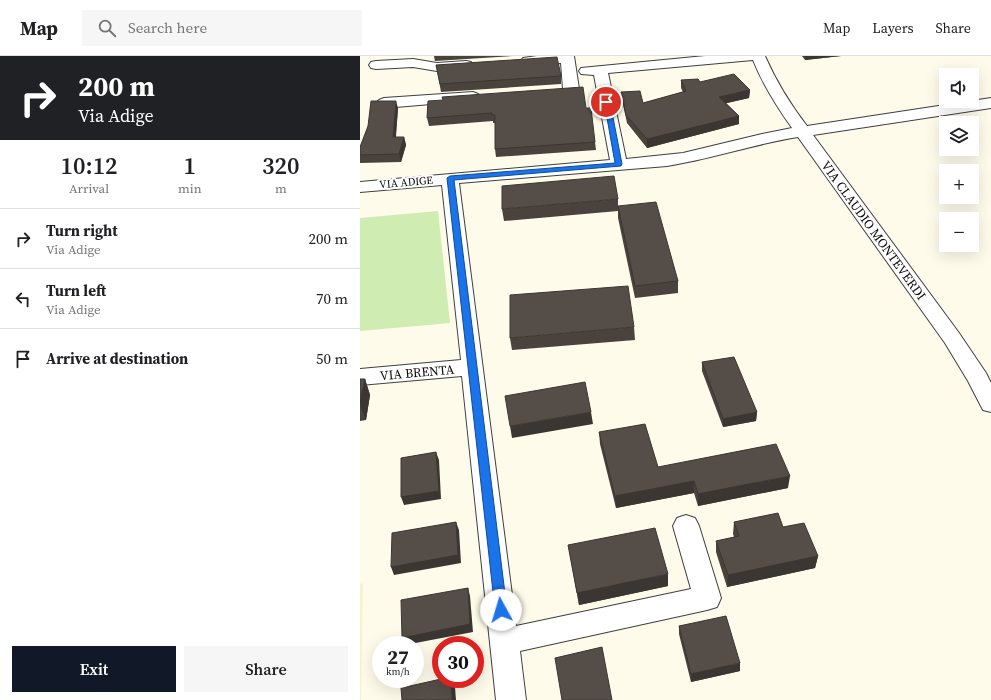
<!DOCTYPE html>
<html lang="en">
<head>
<meta charset="utf-8">
<style>
	:root { --surface:#fff; --page:#f6f6f6; --text:#202124; --muted:#757577; --line:#e0e0e0; --accent:#111827 }
	body { margin:0; font-family:"Source Serif 4",serif; background:var(--page); color:var(--text); height:100vh; display:flex; flex-direction:column; font-size:15px; white-space:nowrap }
	* { box-sizing:border-box; margin:0 }
	p { font-size:13px; color:var(--muted) }
	.icon { flex:none; width:22px; height:22px; fill:none; stroke:currentColor; stroke-width:2; stroke-linecap:round; stroke-linejoin:round }
	.map { position:relative; flex:1; overflow:hidden }
	.details { display:flex; flex-direction:column; background:var(--surface); width:360px }
	.details>* { flex:none }
	.hud { background:#202124; color:#fff; overflow:hidden }
	.controls { position:absolute; left:579px; top:12px; display:grid; gap:8px }
	.controls a { display:grid; place-items:center; width:40px; height:40px; border-radius:0px; background:var(--surface); box-shadow:0 4px 16px #0002; font-size:20px }
	.speed { position:absolute; left:12px; top:580px; display:flex; gap:8px; font-size:20px; font-weight:700; text-align:center }
	.speed>* { display:grid; place-content:center; width:52px; height:52px; border-radius:50%; background:var(--surface); box-shadow:0 4px 16px #0002; line-height:1 }
	.speed small { font-size:10px; font-weight:400 }
	.speed .limit { border:6px solid #d22; background:#fff; color:#111 }
	.pin { position:absolute; display:grid; place-items:center; width:34px; height:34px; color:#fff; margin:-17px; border:2px solid #fff; border-radius:50%; box-shadow:0 1px 4px #0007 }
	.me { position:absolute; width:44px; margin:-22px; rotate:354deg; stroke-linejoin:round; filter:drop-shadow(0 0 3px #0008) }
	.turn { display:flex; align-items:center; gap:14px; height:84px; padding:0 12px; font-size:18px }
	.turn .icon { width:52px; height:52px; stroke-width:2.5 }
	.turn b { display:block; font-size:28px; line-height:34px }
	.eta { display:flex; justify-content:space-evenly; align-items:center; height:68px; text-align:center }
	.eta b { font-size:24px; font-weight:600; line-height:28px }
	.cta { display:flex; gap:8px; margin-top:auto; padding:8px 12px }
	.cta a { flex:1; height:46px; border-radius:0px; background:var(--accent); color:#fff; font-size:16px; font-weight:600; line-height:46px; text-align:center }
	.cta a+a { background:var(--page); color:var(--text) }
	ul { padding:0; list-style:none }
	li { display:flex; align-items:center; gap:12px; height:60px; padding:0 12px; border-top:1px solid var(--line) }
	li div { flex:1 }
	li b { display:block; font-size:15px }
	li em { font-style:normal }
	header { display:flex; align-items:center; gap:24px; box-sizing:border-box; height:56px; padding:0 20px; background:var(--surface); border-bottom:1px solid var(--line) }
	header strong { font-size:19px }
	nav { display:flex; gap:22px; margin-inline-start:auto; font-size:14px }
	.search { width:280px; height:36px; background:var(--page); display:flex; align-items:center; gap:10px; box-sizing:border-box; padding:0 14px; border-radius:0px; color:var(--muted); font-size:15px }
	main { display:flex; flex:1; min-height:0 }
	.map>svg:first-child { display:block }
</style>
</head>
<body>
<header>
<strong>Map</strong>
<div class="search"><svg class="icon" aria-label="search" viewBox="0 0 24 24"><circle cx="10" cy="10" r="6"/><path d="M15 15l6 6"/></svg>Search here</div>
<nav><a>Map</a><a>Layers</a><a>Share</a></nav>
</header>
<main>
<section class="details">
<div class="hud">
<div class="turn"><svg class="icon" aria-label="right" viewBox="0 0 24 24"><path d="M7 20v-9h11M14 6l5 5-5 5"/></svg><div><b>200 m</b>Via Adige</div></div>
</div>
<div class="eta">
<div><b>10:12</b><p>Arrival</p></div>
<div><b>1</b><p>min</p></div>
<div><b>320</b><p>m</p></div>
</div>
<ul>
<li><svg class="icon" aria-label="right" viewBox="0 0 24 24"><path d="M7 20v-9h11M14 6l5 5-5 5"/></svg><div><b>Turn right</b><p>Via Adige</p></div><em>200 m</em></li>
<li><svg class="icon" aria-label="left" viewBox="0 0 24 24"><path d="M17 20v-9H6M10 6l-5 5 5 5"/></svg><div><b>Turn left</b><p>Via Adige</p></div><em>70 m</em></li>
<li><svg class="icon" aria-label="arrive" viewBox="0 0 24 24"><path d="M6 21V4h12l-3 4 3 4H6"/></svg><div><b>Arrive at destination</b></div><em>50 m</em></li>
</ul>
<div class="cta"><a>Exit</a><a>Share</a></div>
</section>
<div class="map">
<svg width="631" height="644" viewBox="0 0 631 644">
	<rect width="100%" height="100%" fill="#fffbea"/>
	<path fill="#f7f3c9" d="M3,527l-2,117h-1v-116z"/>
	<path fill="#cfecb2" d="M78,155l12,112 -90,8v-113z"/>
	<g fill="none" stroke-linecap="round" stroke-linejoin="round">
		<defs>
			<path id="minor" d="M177,0h37l5,33 -3,3 -5,2 -5,-2 -3,-3 -2,-26 -33,2 -5,-1 -2,-3 2,-3z
				M345,0h60c11,25 25,48 42,70l184,-28v10l-178,27 146,198 27,40 5,10v29l-8,-2 -15,-29 -23,-38 -147,-206c-44,7 -87,22 -131,29l-208,17 57,443 175,-37 -18,-63 4,-8 9,-3 9,3 4,8 22,72 -4,9 -10,3 -187,41 6,49h-30l-34,-324 -102,9v-16l101,-9 -19,-175 -82,7v-10l250,-22 -16,-85 -13,-1 -2,-3 2,-3zM393,4c10,25 24,47 39,68l-30,6 -79,19 -57,6 -18,-86z
				M53,3l24,4 29,-2 5,1 2,3 -2,3 -34,3 -24,-4 -37,2 -5,-1 -2,-3 2,-3 5,-1z
				M113,36l5,2 3,3 -3,3 -94,8 -5,-2 -3,-3 3,-3 5,-2z"/>
		</defs>
		<use href="#minor" stroke="#3f3f3f" stroke-width="2"/>
		<use href="#minor" fill="#fff" fill-rule="evenodd"/>
	</g>
	<path fill="#49423d" d="M74,0h78l-77,5z
		M442,0h39l-36,4z
		M76,9l125,11v8l-120,8z
		M321,24l19,2 50,8 -1,8 -23,5 13,13v8l-92,24 -20,-25 -5,-23 -1,-8 22,11 40,-11 -2,-4z
		M68,45l158,7 9,34 1,8 -100,7 -1,-8v-26h-2v-2l-64,5 -2,-8z
		M38,52l-2,29h8l2,8 -5,17 -41,1v-16z
		M258,143v7l60,75v12l-43,5 -17,-80v-7l-114,10 -2,-12z
		M274,271l1,13 -123,10 -2,-12z
		M342,306l55,50 -1,9 -33,6 -21,-56z
		M0,323h5l5,16 -4,25 -6,1z
		M239,376l59,35 130,21 -90,18 -4,-13 -78,15 -16,-64z
		M374,466l49,5 35,29 -3,12 -88,19 -11,-35v-11l18,-4 -1,-3z
		M208,489l100,41 -89,19z
		M319,570l61,45 -49,11 -12,-48z"/>
	<path fill="#3c3632" d="M445,0h36l-36,4z
		M390,34l-1,8 -30,7v-8z
		M36,45l2,7 -3,37 -2,-8z
		M379,60v8l-92,24v-9z
		M44,81l2,8 -5,17 -2,-8z
		M5,323l5,16 -4,25 -6,-15z
		M231,356l2,12 -81,14 -2,-12z
		M397,356l-1,9 -33,6v-8z
		M76,396l3,8 2,39 -37,6 -3,-8z
		M430,420l-2,12 -90,18v-12z
		M334,425v12l-78,15 -1,-12z
		M96,466l3,8 2,33 -67,12 -3,-8z
		M458,500l-3,12 -88,19 1,-12z
		M308,518v12l-89,19 -2,-12z
		M108,532l2,8 3,36 -68,13 -3,-7z
		M380,607v8l-49,11v-8z
		M91,623h1l3,8 1,13h-4z"/>
	<path fill="#554d47" stroke="#3c3632" d="M197,1l4,19 -121,8 -4,-19z
		M374,18l16,16 -31,7 20,19 -92,23 -21,-24 -5,-23 19,-1 3,12 43,-12 -5,-11 17,-1 2,3z
		M223,31l3,21h5l4,34 -100,7v-34h-3v-2l-65,5 1,-17 15,-1 -1,-3z
		M11,45h25l-3,36h11l-5,17 -39,1v-8l8,-21z
		M254,120l4,23 -116,10v-23z
		M296,146l22,79 -43,5 -17,-80z
		M268,230l6,41 -124,11v-43z
		M374,301l23,55 -34,7 -21,-57z
		M0,323h5l-5,24z
		M225,326l6,30 -81,14 -5,-30z
		M285,368l13,43 118,-23 14,32 -92,18 -4,-13 -79,15 -16,-64z
		M76,396l3,39 -38,6v-39z
		M418,457l5,14 21,-4 14,33 -90,19 -12,-34 23,-5 -5,-14z
		M96,466l2,33 -67,12 1,-34z
		M295,472l13,46 -91,19 -9,-48z
		M108,532l2,36 -68,14 -1,-38z
		M366,560l14,47 -49,11 -12,-48z
		M242,591l10,53h-50l-7,-42z
		M81,623h10l1,21h-50l-1,-12z"/>
	<path fill="#1a73e8" stroke="#114b97" d="M244,45l6,1 12,62 -1,2 -167,14 53,430 -2,4 -4,1 -4,-1 -2,-4 -48,-432 3,-2 165,-13z"/>
	<g text-anchor="middle" stroke-width="4" stroke-linejoin="round" paint-order="stroke">
		<g font-size="11" fill="#0c0c0c" stroke="#fff">
			<text transform="translate(46 126) rotate(-5)" y="4">VIA ADIGE</text>
		</g>
		<g font-size="13" fill="#0c0c0c" stroke="#fff">
			<text transform="translate(514 174) rotate(54)" y="5">VIA CLAUDIO MONTEVERDI</text>
			<text transform="translate(57 316) rotate(-5)" y="5">VIA BRENTA</text>
		</g>
	</g>
</svg>
<div class="controls">
<a><svg class="icon" aria-label="sound" viewBox="0 0 24 24"><path d="M4 9h4l5-4v14l-5-4H4zM17 9q2 3 0 6"/></svg></a>
<a><svg class="icon" aria-label="layers" viewBox="0 0 24 24"><path d="M12 4l9 5-9 5-9-5zM3 14l9 5 9-5"/></svg></a>
<a>+</a>
<a>−</a>
</div>
<div class="speed"><div>27<small>km/h</small></div><div class="limit">30</div></div>
<div class="pin" style="left:246px;top:46px;background:#d93025"><svg class="icon" aria-label="arrive" viewBox="0 0 24 24"><path d="M6 21V4h12l-3 4 3 4H6"/></svg></div>
<svg class="me" style="left:141px;top:554px" viewBox="-20 -20 40 40"><circle r="19" fill="#fff"/><path d="M0-13L10 11 0 6-10 11z" fill="#1a73e8"/></svg>
</div>
</main>
</body>
</html>
